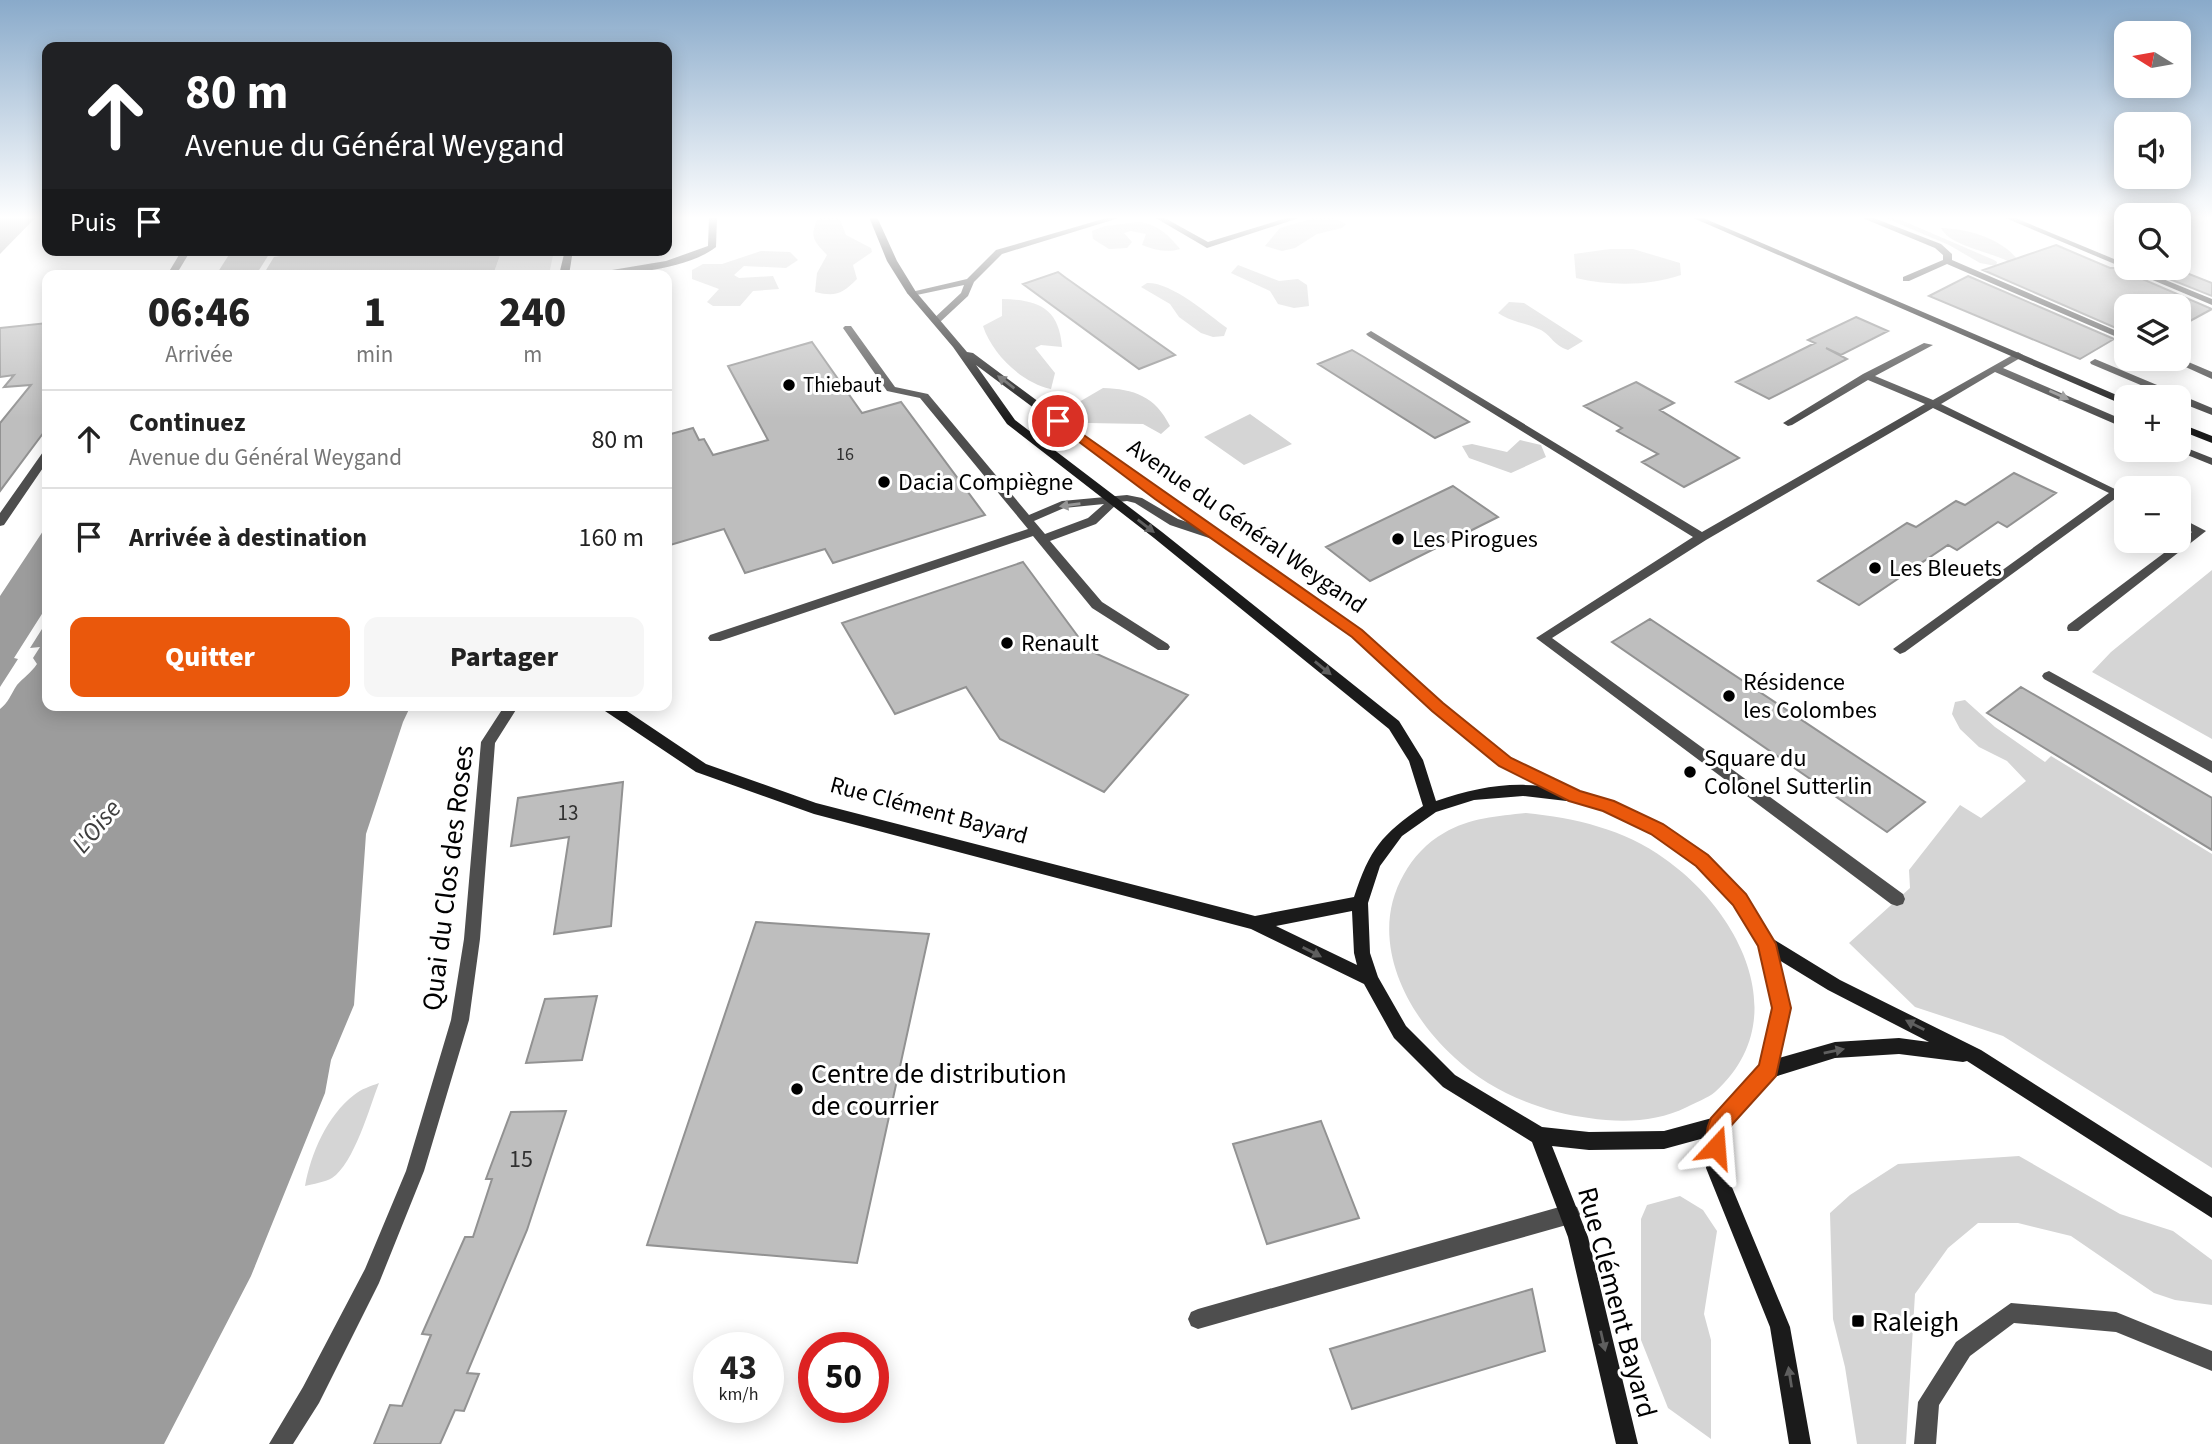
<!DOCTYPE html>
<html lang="fr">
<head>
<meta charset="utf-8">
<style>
	:root { --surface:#fff; --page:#f6f6f6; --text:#222; --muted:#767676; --line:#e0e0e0; --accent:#ea580c }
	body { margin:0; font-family:"Source Sans 3",sans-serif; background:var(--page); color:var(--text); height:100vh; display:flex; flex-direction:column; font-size:26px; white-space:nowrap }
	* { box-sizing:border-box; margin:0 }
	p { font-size:23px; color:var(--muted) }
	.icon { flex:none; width:38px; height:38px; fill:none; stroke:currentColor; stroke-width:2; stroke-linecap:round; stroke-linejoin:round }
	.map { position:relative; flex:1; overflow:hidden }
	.sheet { position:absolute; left:42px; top:270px; width:630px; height:441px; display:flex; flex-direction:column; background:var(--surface); border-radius:14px; box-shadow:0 4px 18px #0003 }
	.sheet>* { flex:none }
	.banner { position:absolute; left:42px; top:42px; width:630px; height:214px; border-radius:14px; box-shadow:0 4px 18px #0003; background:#202124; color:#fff; overflow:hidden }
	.needle { width:46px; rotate:281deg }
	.tools { position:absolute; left:2114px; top:21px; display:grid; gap:14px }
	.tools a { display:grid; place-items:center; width:77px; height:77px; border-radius:14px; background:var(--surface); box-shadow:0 4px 18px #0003; font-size:35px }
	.speed { position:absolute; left:693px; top:1332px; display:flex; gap:14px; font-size:35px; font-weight:700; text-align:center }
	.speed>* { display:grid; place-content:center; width:91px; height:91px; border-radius:50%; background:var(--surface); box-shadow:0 4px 18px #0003; line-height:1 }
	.speed small { font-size:18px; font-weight:400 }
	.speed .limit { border:10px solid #d22; background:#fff; color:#111 }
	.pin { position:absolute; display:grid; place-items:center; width:60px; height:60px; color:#fff; margin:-30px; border:4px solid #fff; border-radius:50%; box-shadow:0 2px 7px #0007 }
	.me { position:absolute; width:77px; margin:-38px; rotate:19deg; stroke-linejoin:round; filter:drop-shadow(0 0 5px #0008) }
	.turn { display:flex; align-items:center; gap:24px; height:147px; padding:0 28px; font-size:32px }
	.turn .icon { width:91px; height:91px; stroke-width:2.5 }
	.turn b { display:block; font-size:49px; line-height:60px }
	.then { display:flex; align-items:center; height:66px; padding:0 28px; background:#0003; gap:14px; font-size:26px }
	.eta { display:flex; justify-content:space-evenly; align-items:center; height:119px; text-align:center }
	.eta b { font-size:42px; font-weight:800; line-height:49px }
	.action { display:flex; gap:14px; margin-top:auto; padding:14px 28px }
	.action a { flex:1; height:80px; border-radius:14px; background:var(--accent); color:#fff; font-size:28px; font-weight:800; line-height:80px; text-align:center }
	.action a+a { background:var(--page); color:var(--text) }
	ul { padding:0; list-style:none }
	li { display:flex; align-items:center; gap:21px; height:98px; padding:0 28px; border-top:2px solid var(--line) }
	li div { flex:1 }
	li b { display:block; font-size:26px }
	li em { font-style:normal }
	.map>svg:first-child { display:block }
</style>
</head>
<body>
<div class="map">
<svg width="2212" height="1444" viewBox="0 0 2212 1444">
	<rect width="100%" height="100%" fill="#fff"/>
	<path fill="#d5d5d5" d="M818,217h21l7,18 25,13 1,4 -19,13 4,14c-15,15 -21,18 -42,13l2,-19 10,-18c-15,-16 -17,-18 -9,-38z
		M1883,217h11l100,43 3,2 -1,4 -16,-3 -31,-18z
		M1314,218h20l12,6 -4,4 -25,6 -22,14 -13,3 -17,-5 15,-18z
		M1139,222c18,2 30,13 41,27 -12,4 -26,1 -38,-4l4,-11 -15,-3 -7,2 8,9 -5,6 -18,1 -16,-10 -1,-8 13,-5z
		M1941,228c27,1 60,10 77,32l-4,5c-17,-13 -63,-17 -73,-37z
		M1610,249h23l47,14 1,12c-31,11 -72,11 -105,3l-2,-24z
		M502,250h52l-5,25h-56z
		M761,251l29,1 8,8 -12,8 -42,-2 -10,9 5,3 34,-2 6,13 -26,2 -13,15h-27l-6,-4 12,-13 -27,-10v-9l11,-6h19z
		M1238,265l41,16 19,-2 9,6 2,21 -15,2 -16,-4 -8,-13 -39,-18z
		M1147,283c24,-1 61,31 80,45l-3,8 -11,1 -12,-4 -22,-16 -9,-13 -29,-17z
		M1002,299c35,1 57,8 60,48l-21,-2 -6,3 20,25 -4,16c-29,-6 -59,-35 -68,-63l19,-10z
		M1509,302l15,1 59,38 -15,9c-15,-5 -16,-14 -27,-20 -14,-7 -30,-8 -43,-17z
		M1103,388c31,1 52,8 67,38l-9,8 -18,-10 -55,-1 -10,-6 1,-15z
		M1250,414l42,30 -48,21 -40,-28z
		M1520,440l21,5 5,12 -35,16 -42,-15 -7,-12 10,-2 35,8z
		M2212,570v169l-120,-67 19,-20z
		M1965,700l30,27 50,35 6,-6 161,98v314l-209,-132 -88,-29 -66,-64 61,-55 -1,-18 51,-65 21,13 45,-37 -19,-20 -28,-14 -19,-18 -8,-15 3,-12z
		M1526,813c49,5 98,16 139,46 74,52 131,160 50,233 -7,6 -19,10 -28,15 -30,15 -65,16 -98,11 -48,-6 -99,-27 -134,-60 -50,-45 -88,-120 -51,-184 9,-16 23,-32 40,-41 25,-15 54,-17 82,-20z
		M379,1083c-9,23 -25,81 -47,95 -7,4 -19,6 -27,8 6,-33 22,-70 49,-91 7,-6 17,-9 25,-12z
		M2019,1156l101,58 53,17 39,29v45l-37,-5 -21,-7 -83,-57 -53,-13h-40l-30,25 -33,46 -9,150h-49l-12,-77 -12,-48 -3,-106 20,-18 48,-31z
		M1680,1196l23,14 14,21 -13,83 7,26v99l-43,-31 -27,-68v-121l6,-14z"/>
	<path fill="#9c9c9c" d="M0,217h36l-36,37z
		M232,250h43l-4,1 -15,24h-40z
		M284,250h218l-9,25h-230l11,-18 6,-1z
		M47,525v81l-33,52 4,1 -18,28v-91z
		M47,621v84h364l-8,17 -37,112 -12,171 -23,55 -6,33 -74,183 -87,168h-164v-735c8,-6 11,-15 17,-24 6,-7 14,-12 20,-21l-4,-6 7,-11 -10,1z"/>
	<path fill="#bebebe" stroke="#929292" stroke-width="2" d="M2056,245l54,23h7l95,41 -33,18v-28l-12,7 -14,-2 -27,2 -1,26 -142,-62z
		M2142,268h32l38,15v13z
		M1058,272l8,6 109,77 -36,14 -116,-85z
		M1968,276l146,63 -34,20 -151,-63z
		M1856,317l32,14 -47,24 -15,-7 21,11 -78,40 -33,-17 79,-39 -7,-3z
		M47,323v105l-47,63v-68l31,-38 -27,2 10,-12 -14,2v-49z
		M812,342l50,71 39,-11 84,113 -152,48 -8,-14 -80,24 -21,-44 -57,17v-111l26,-7 6,12 5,-1 9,16 55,-15 -40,-74z
		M1352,350l12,7 105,65 -34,16 -117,-74z
		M1636,382l38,21 -14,7 79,48 -55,29 -42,-25 16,-8 -41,-23 5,-3 -38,-22z
		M2014,473l42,20 -49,34 -9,-5 -41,28 -9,-5 -89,60 -41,-24 89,-58 9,4 40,-26 9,4z
		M1453,486l45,31 -128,64 -44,-34z
		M1023,562l65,88 100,45 -84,97 -104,-53 -34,-52 -71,27 -53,-91z
		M1650,619l275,183 -38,30 -275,-190z
		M2021,687l191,111v52l-225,-137z
		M623,782l-12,144 -57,8 15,-97 -58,9 7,-48z
		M756,922l173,12 -72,329 -210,-18z
		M597,996l-15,64 -56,3 19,-64z
		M566,1111l-39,119 -60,143 12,1 -15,37 -9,-1 -15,34h-66l16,-39 12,1 29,-71 -9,-1 43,-97h8l19,-58h-6l25,-67z
		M1321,1121l38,97 -92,26 -34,-100z
		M1532,1289l13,62 -193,58 -22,-60z"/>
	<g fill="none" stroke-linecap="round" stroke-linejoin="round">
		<path fill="#4e4e4e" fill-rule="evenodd" d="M709,217h8l-1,30c-31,24 -96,28 -134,28l84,-14 42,-15z
			M1860,217h11l70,27 11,10v6l174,75v6l-179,-77 -38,17h-6v-4l40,-17v-5l-8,-7z
			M845,326h6l44,61 33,7 101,121 33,-14 65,-6 15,3 36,21 44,15 2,3 -6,4 -48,-16 -35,-22 -8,-2 -8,1 -23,22 -46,17 52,61 66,42 2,3 -2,3h-10l-66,-42 -59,-72 -313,105h-10l-2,-3 2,-3 318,-106 -108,-131 -33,-7 -44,-63zM1104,504l-16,14 -43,16 -11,-13 30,-13z
			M1371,331l331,201 223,-128 -57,-24 -76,45 -4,1 -5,-3 80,-49 61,-31 9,2 -58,31 58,24 85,-48 5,3 -1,2 -19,11 123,53v7l-4,-1 -127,-55 -54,32 182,89 -218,159 -5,2 -7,-5 216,-156 -176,-85 -227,132 -154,98 351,256 2,5 -2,5 -6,2 -6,-2 -355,-266 157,-101 -325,-201 -2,-2z
			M2179,358l33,14v7l-44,-20z
			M2095,359l117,49v7l-33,-13v-5h-10l-78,-33 -1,-2z
			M2179,445l33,13v7l-37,-15h4z
			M2179,517l27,14 -128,100h-10l-1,-3 1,-3 124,-93 -13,-7z
			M2049,671l163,90v12l-168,-94 -2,-3 2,-3z
			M1570,1204l7,3 3,7 -3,7 -7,3 -372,105 -7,-3 -3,-7 3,-7 7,-3z"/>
		<path fill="#4e4e4e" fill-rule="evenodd" d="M1110,217h12l-120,37 -28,28 -6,14 -29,27 -8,-2 30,-28 3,-8 -52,11 -5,-3 60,-14 29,-29z
			M1154,217h9l45,25 82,-25h12l-95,31z
			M2003,217h10l113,47v4h10l76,31v6z
			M182,250h9l-15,25h-9z
			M47,451v11l-43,63 -4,1v-13l43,-61z
			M505,705h14l-24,38 -15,196 -11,81 -45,151 -45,112 -60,120 -26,41h-24l34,-57 62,-118 41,-98 45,-151 13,-81 17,-197z
			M2011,1303l105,9 96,39v20l-96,-39 -102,-9 -44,33 -31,49 -3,39h-22l4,-42 38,-60z"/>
		<path fill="#1b1b1b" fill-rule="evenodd" d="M869,217h8l20,44 19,31 51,60 6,1 190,141 199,136 80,73 68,55 59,29 2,3 42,12 49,23 45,31 38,38 28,45 67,41 141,70 231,147v21l-245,-157 -4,1 -64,-8 -64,4 -61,19 -47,51 -3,40 66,159 21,117h-22l-19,-117 -64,-159 2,-31 -44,12 -75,1 -37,-4 36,91 50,207h-22l-48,-207 -36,-95 -89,-55 -49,-49 -30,-54 -113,-55 -437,-115 -118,-42 -94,-63 -2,-4h18l88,59 110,39 439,113 99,-19c16,-48 27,-62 69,-91l-14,-45 -20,-32 -235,-191 -147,-114 -54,-77 -46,-54 -20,-32zM976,365l179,133 197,138 80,75 68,55 41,20c-37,-4 -69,3 -105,15l-13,-41 -24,-39 -237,-189 -147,-112zM1523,796l52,6 28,8 49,23 45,31 36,40 26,42 14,62 -13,58 -48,52 -48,13 -75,1 -47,-5 -87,-52 -49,-49 -28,-49 -8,-24 -2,-50 12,-37 22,-30 34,-24 38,-12zM1352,911l2,42 3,12 -81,-39zM1779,960l49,30 101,52 -30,-4 -64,4 -56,16 12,-50z
			M1691,217h10l425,182v7z
			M565,250h8l-4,25h-10z
			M2179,423l33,13v7l-33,-13z"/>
	</g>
	<defs><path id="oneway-solid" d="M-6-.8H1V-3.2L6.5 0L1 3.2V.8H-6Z" transform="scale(1.75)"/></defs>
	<g fill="#5f5f5f">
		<use href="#oneway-solid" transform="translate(1006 382) rotate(-143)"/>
		<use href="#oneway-solid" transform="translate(1146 526) rotate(38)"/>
		<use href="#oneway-solid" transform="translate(1323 668) rotate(39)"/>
		<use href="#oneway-solid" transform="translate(1312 952) rotate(27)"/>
		<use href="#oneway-solid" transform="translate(1915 1025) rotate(-153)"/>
		<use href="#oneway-solid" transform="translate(1834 1051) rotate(-11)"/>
		<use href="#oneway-solid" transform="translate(1603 1341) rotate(77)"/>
		<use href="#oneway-solid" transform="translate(1790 1377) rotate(-99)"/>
	</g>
	<g fill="#959595">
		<use href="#oneway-solid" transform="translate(2059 395) rotate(24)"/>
		<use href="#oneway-solid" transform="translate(1070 505) rotate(172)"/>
	</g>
	<linearGradient id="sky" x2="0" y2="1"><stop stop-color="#89aaca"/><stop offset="0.52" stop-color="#fff"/><stop offset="1" stop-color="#fff" stop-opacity="0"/></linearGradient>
	<rect width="2212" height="419" fill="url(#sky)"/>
	<path fill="#ea580c" stroke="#983908" stroke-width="2" d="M1058,417l304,213 81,73 68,55 69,33 34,10 49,23 45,31 38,39 30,50 15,64 -15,68 -48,53 -4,25 -8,3 -7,-3c-5,-11 -3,-25 2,-36l48,-53 13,-57 -14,-62 -25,-41 -37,-39 -45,-32 -48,-23 -34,-10 -70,-35 -67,-55 -80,-74 -197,-138 -101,-76v-5z"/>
	<g fill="#000" stroke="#fff" stroke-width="2.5">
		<circle cx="789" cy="385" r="7"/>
		<circle cx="884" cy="482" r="7"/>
		<circle cx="1398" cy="539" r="7"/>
		<circle cx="1875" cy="568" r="7"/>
		<circle cx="1007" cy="643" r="7"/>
		<circle cx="1729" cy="696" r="7"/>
		<circle cx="1690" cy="772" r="7"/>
		<circle cx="797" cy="1089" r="7"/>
		<rect x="1851" y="1314" width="14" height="14" rx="3.5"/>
	</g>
	<g text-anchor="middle" stroke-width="6" stroke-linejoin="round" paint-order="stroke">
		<g font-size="18" fill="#303030">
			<text x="845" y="460">16</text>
		</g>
		<g font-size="21" fill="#000" stroke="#fff" text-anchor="start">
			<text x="803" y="392">Thiebaut</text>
		</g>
		<g font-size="21" fill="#303030">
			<text x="568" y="820">13</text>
		</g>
		<g font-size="24" fill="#000" stroke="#fff" text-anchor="start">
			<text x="898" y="490">Dacia Compiègne</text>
			<text x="1412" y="547">Les Pirogues</text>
			<text x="1889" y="576">Les Bleuets</text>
			<text x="1021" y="651">Renault</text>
			<text x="1743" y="690">Résidence<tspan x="1743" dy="28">les Colombes</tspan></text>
			<text x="1704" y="766">Square du<tspan x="1704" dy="28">Colonel Sutterlin</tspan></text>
		</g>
		<g font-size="24" fill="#000" stroke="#fff">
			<text transform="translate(1247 526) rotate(35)" y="8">Avenue du Général Weygand</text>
			<text transform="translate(929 810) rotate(15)" y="8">Rue Clément Bayard</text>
		</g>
		<g font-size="24" fill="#303030">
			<text x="521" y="1167">15</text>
		</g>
		<g font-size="26" font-style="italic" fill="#3d3d3d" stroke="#fff">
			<text transform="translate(96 826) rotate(-50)" y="9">L'Oise</text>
		</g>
		<g font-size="28" fill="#000" stroke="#fff">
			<text transform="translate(447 878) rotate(-83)" y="10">Quai du Clos des Roses</text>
			<text transform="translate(1618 1302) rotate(75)" y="10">Rue Clément Bayard</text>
		</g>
		<g font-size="28" fill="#000" stroke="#fff" text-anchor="start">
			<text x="811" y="1083">Centre de distribution<tspan x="811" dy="32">de courrier</tspan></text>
			<text x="1872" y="1331">Raleigh</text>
		</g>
	</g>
</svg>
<div class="tools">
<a><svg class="needle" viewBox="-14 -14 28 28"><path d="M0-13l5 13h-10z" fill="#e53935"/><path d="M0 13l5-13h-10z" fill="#767676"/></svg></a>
<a><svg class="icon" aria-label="sound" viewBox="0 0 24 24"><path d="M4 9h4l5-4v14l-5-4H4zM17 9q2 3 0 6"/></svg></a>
<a><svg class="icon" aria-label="search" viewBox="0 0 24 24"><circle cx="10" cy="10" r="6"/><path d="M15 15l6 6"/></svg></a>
<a><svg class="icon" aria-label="layers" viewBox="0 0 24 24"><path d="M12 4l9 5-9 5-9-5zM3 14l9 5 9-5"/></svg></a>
<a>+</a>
<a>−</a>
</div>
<div class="speed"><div>43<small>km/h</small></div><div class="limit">50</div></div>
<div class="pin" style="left:1058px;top:421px;background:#d93025"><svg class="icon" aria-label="arrive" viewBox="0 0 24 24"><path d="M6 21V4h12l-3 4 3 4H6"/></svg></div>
<svg class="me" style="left:1716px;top:1147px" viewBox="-20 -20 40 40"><path d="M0-17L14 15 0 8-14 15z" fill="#ea580c" stroke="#fff" stroke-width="4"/></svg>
<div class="banner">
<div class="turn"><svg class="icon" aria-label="ahead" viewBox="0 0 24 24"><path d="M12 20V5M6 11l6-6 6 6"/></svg><div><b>80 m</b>Avenue du Général Weygand</div></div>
<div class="then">Puis<svg class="icon" aria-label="arrive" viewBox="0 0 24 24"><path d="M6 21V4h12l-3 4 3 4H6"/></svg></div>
</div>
<section class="sheet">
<div class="eta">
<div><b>06:46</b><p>Arrivée</p></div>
<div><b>1</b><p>min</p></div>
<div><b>240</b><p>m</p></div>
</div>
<ul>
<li><svg class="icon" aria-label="ahead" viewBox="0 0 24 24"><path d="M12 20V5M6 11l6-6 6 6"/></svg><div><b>Continuez</b><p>Avenue du Général Weygand</p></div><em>80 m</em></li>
<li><svg class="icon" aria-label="arrive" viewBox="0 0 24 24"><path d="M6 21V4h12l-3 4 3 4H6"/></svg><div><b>Arrivée à destination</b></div><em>160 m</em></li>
</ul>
<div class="action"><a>Quitter</a><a>Partager</a></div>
</section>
</div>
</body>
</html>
